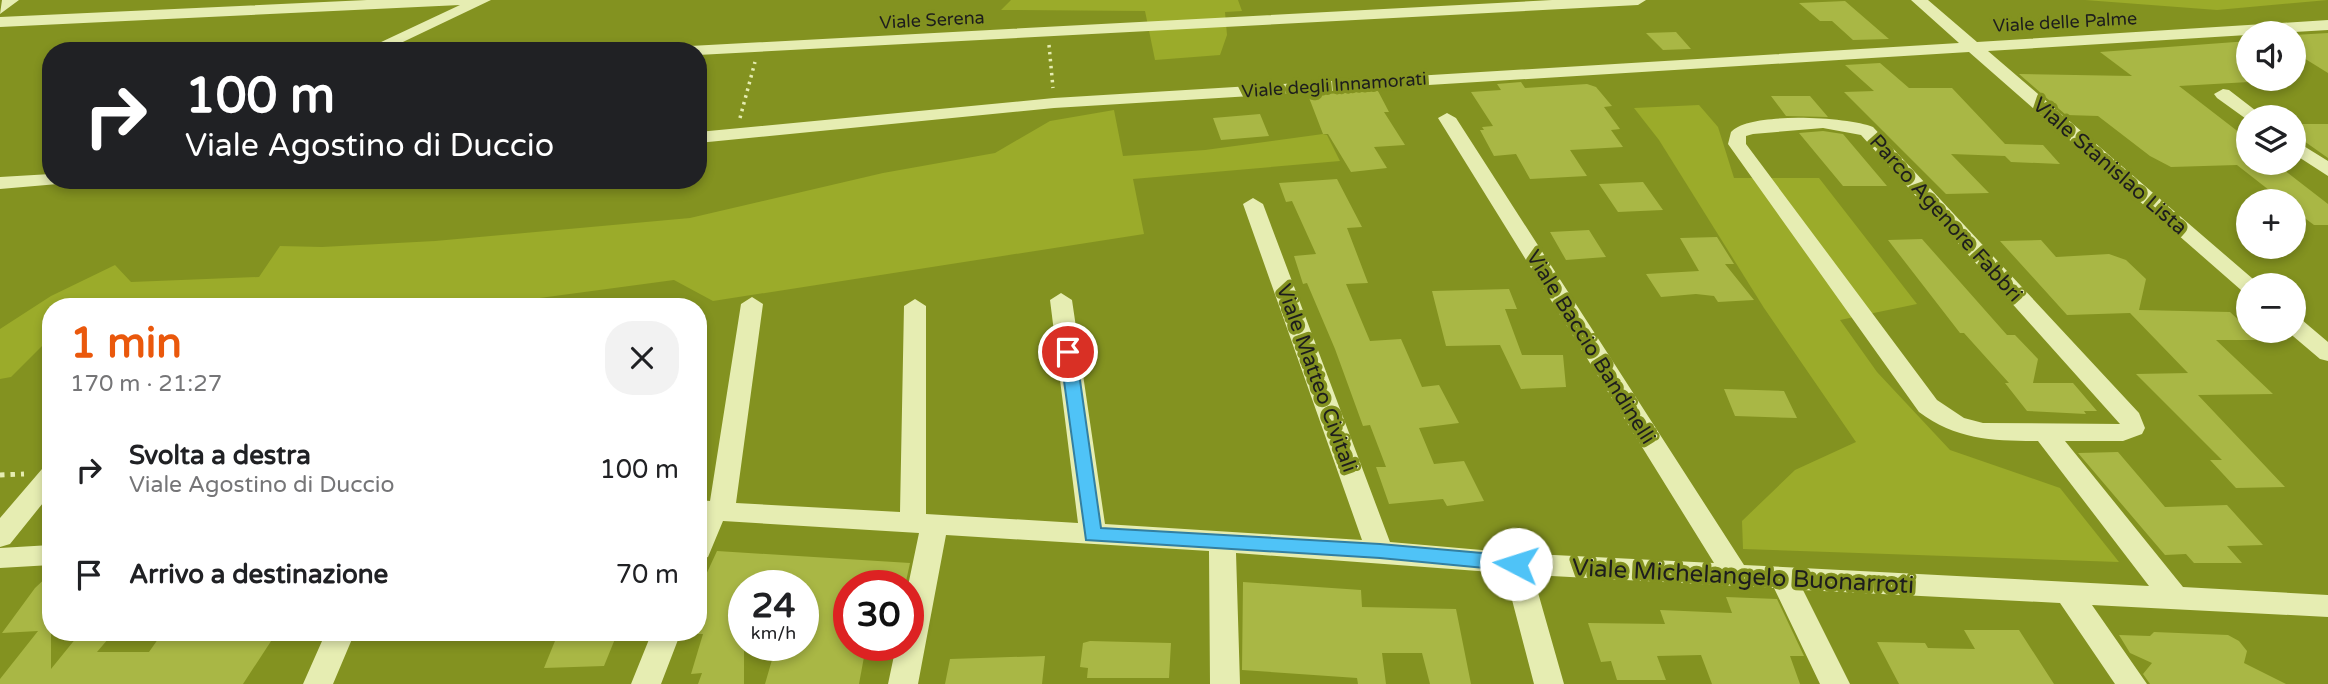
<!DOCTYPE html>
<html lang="it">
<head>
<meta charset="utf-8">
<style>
	:root { --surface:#fff; --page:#f2f2f2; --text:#202124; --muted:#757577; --accent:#ea580c }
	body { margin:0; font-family:"Varela Round",sans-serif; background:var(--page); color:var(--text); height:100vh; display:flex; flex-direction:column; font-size:26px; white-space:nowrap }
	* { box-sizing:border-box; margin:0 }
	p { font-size:23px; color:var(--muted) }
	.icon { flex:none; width:38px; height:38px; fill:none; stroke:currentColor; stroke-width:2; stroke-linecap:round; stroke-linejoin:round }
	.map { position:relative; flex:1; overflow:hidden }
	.panel { position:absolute; left:42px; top:298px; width:665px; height:343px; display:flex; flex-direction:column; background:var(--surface); border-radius:28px; box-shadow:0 4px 10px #0003 }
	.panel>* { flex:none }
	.guide { position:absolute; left:42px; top:42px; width:665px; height:147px; border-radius:28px; box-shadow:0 4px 10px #0003; background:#202124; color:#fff; overflow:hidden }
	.controls { position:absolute; left:2236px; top:21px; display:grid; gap:14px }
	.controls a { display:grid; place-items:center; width:70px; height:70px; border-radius:50%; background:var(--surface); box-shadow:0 4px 10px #0003; font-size:35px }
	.speed { position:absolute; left:728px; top:570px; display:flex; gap:14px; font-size:35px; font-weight:700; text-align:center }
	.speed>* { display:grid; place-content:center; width:91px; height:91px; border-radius:50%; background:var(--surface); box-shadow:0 4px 10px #0003; line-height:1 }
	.speed small { font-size:18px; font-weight:400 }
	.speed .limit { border:10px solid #d22; background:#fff; color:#111 }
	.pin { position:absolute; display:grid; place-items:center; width:60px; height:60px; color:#fff; margin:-30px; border:4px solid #fff; border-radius:50%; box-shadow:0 2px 7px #0007 }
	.me { position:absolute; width:77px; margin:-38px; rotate:275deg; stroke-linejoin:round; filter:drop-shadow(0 0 5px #0008) }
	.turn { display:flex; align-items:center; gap:24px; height:147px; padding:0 28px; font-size:32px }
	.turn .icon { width:91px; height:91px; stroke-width:2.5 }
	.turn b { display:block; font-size:49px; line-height:60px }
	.round { display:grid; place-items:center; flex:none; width:74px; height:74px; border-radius:28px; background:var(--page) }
	.head { display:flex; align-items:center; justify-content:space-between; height:119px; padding:0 28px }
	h1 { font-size:42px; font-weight:700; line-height:52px; color:var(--accent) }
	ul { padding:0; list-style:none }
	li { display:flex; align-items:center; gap:21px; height:105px; padding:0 28px }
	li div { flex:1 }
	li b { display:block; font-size:26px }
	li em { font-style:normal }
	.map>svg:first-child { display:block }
</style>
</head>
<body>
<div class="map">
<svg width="2328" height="684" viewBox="0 0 2328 684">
	<rect width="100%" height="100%" fill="#839220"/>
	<path fill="#9bab2a" d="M1011,0h227l4,11 -17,1 2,23 -7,20 -65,5 -10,-49 -144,-1z
		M2085,0h243l-111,10z
		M1699,105l19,22 16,51h85l98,126 -77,16 37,52 73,78 110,38 59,74 -376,-13 -1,-28 53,-51 61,-28 -92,-134 -105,-168 -25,-32z
		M1114,110l9,46 82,-6 118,-16 4,1 13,26 -207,18 11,55 -431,67 -39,-21 -195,26h-428v31l-40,40 -11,2v-50l51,-33 64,-31 16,17 128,-5 21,-31 42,1 113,-6 255,-23 193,-45 112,-20 55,-32z"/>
	<path fill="#a9b745" d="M1845,1l44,38 -36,1 -21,-19h-12l-21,-18z
		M1676,32l15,17 -28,1 -17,-17z
		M2328,33v40l-34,-21v-17z
		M2249,41v41l-70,4 70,54v25l30,1 49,38v21h-14l-20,-15v-9h-11l-46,-36 -66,2 -21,-11 -52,-40 -32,-1 -47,-41 113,2 -32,-24z
		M1880,63l29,25h43l53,56 38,1 17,19 -49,-2 -6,-6 -54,-2 38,39 -43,1 -102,-102 30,-1 -29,-26z
		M1521,82l4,6 62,-4 9,3 16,19 -8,1 16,22 -9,1 12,17 -53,3 17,26 -57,3 -14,-25 -22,2 -14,-26h4l-2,-3 11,-1 -22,-34 30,-2 -4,-6z
		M1378,91l11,21h-5l21,33 -31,2 13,21 -36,4 -23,-38h-5l-15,-39z
		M1771,96h39l18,21 -42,-1z
		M1260,114l9,22 -48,4 -8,-22z
		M2294,124h34v34l-34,-24z
		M1823,131l20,3 44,52h-44l-44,-53z
		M1337,179l25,48 -15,1 21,55 -22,1 24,57 31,-2 21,48 17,-2 20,38 -40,5 15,36 30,-3 20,40 -37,5 -4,-7 -54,5 -13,-37h10l-16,-42 -7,1 -28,-77 -28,-66 -4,1 -9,-28 22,-2 -24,-53 -6,1 -7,-19z
		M1643,182l20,28 -45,2 -19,-28z
		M1589,230l17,27 -40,3 -16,-28z
		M1717,237l17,27h-9l29,36 -36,2 -4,-6 -18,-2 -35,3 -15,-23 53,-3 -19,-33z
		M1922,239l85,96h8l23,24 -5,24h40l24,28h-13l2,3 -59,-3 -22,-28h4l-45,-50h-4l-72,-93z
		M2041,240l15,17 53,-3 17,6 20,19 -7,31 91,2 30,28h-44l57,54 -75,1 87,92 -49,1 -26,-28h12l-86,-86 52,-1 -58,-60 -63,2 -67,-74z
		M1509,289l8,20h-12l17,46h41l3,32 -45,2 -21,-44 -54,1 -14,-55z
		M1724,389l60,2 13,27 -62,-2z
		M2118,452l47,55 62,-2 36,40 -36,1 15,17h-48l-8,-9 -21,1 -87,-102z
		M717,551l193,12 -5,23h-56v60h17l-7,38h-94l11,-38h27v-60h-59v98h-46l4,-11 -11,1 12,-40h-5v-42z
		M51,573v96l30,-37h33l-17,20h52l14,-20h114l-34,52h-243v-5l38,-48 -36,2 33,-45z
		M1243,582l118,8 1,17 94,2 15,75h-41l-8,-31h-40l4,31h-28l-1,-6 -115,-8z
		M1726,597l51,2 27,57h-14l10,28h-88l-11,-29 -44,1 9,24h-49l-6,-19 -10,1 -13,-39 77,1 -5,-14 72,3z
		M1964,630h55l35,54h-155l-22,-42 48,1 3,5 47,1z
		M2154,632l74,3 11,6 8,10 -3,12 42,21h-136l-7,-10 9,-11 -22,-10 -11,-18 31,1z
		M617,634l-13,32 -60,2 13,-32z
		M1090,641l81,2 -2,35h-82l1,-10 -8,-1 3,-24z
		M1045,656l-3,28h-97l5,-25z"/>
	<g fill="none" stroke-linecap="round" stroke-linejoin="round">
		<path stroke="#e6edb2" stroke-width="3.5" stroke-dasharray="2.5 4.5" stroke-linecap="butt" d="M1049,45l4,43
			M740,118l15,-56"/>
		<path stroke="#e6edb2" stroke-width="5" stroke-dasharray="4.5 6" stroke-linecap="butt" d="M0,475l24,-1"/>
		<path fill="#e6edb2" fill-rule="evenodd" d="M19,0l-19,14 2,-14z
			M367,0h124l-107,51h-22l98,-46 -460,22v-10z
			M1552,0h94l-8,5 -940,50v-4h-16l8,-5z
			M1911,0h17l49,42 351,-22v10l-340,21 272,234h-11v6l-8,-1 -272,-238 -915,56 -356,35v-11l356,-34 905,-55z
			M2223,89l6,1 35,27h-15v4l-32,-23 -3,-4z
			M1447,113l9,5 288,447 405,21 -111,-145c-44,0 -82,-1 -119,-29l-191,-268 3,-12c18,-21 117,-15 142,-5l266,286 6,15 -3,6 -19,7h-58l118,146 145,8v22l-236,-12 55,79h-32l-55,-81 -257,-13 47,94h-30l-46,-96 -241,-13 31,109h-30l-29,-111 -269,-20 4,131h-30l-1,-133 -263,-16 -28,149h-30l8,-38h12v-60l11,-53 -196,-12 -15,36 -10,3v-60l12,1 31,-197 11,-7 11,7 -27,199 164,9 4,-206 11,-7 11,7v208l152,9 -28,-223 11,-7 11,7 33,224 257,16 -119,-336 10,-6 10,6 127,338 126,11 198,10 -276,-445zM1823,128l38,7 259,289 -137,-1 -19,-5 -27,-18 -191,-256v-8l7,-2z
			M2294,140l34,21v15l-34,-22z
			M51,174v6h9l-2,4 -58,5v-12z
			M2294,318l8,2 26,22v19l-8,-2 -33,-28h7z
			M51,466v27l-41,51 -10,3v-29l42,-49z
			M51,545v20l-51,3v-20z
			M326,632h29l-22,52h-30z
			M652,632h29l-20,52h-30z"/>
	</g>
	<path fill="#4fc3f7" stroke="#337fa1" stroke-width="2" d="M1068,347l8,5 25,176 279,16 136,12 10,8 -10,7 -136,-13 -294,-18 -26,-188z"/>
	<g text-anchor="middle" stroke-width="7" stroke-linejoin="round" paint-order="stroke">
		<g font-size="18" fill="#1d1d1d" stroke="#839220">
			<text transform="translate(932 20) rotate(-3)" y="6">Viale Serena</text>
			<text transform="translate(2065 22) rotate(-3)" y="6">Viale delle Palme</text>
			<text transform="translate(1334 85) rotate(-4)" y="6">Viale degli Innamorati</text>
		</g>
		<g font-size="21" fill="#1d1d1d" stroke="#839220">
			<text transform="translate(2110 166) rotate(41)" y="7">Viale Stanislao Lista</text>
			<text transform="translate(1946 218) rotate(48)" y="7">Parco Agenore Fabbri</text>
			<text transform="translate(1591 347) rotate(58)" y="7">Viale Baccio Bandinelli</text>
			<text transform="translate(1317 378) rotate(70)" y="7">Viale Matteo Civitali</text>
		</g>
		<g font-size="24" fill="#1d1d1d" stroke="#839220">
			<text transform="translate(1743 576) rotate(3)" y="8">Viale Michelangelo Buonarroti</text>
		</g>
	</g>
</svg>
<div class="controls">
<a><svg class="icon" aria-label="sound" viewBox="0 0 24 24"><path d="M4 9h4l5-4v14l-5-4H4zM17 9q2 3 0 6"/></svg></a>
<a><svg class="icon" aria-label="layers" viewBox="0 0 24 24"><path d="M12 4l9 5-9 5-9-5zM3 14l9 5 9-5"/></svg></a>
<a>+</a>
<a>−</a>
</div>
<div class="speed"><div>24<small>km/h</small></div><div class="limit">30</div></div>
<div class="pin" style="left:1068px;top:352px;background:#d93025"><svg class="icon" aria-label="arrive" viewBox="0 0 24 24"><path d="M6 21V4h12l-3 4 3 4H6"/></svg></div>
<svg class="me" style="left:1516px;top:564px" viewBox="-20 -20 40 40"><circle r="19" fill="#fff"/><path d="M0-13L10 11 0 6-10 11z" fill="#4fc3f7"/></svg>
<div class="guide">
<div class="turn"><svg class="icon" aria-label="right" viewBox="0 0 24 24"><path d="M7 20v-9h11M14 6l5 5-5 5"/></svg><div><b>100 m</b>Viale Agostino di Duccio</div></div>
</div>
<section class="panel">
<div class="head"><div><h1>1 min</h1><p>170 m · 21:27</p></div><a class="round"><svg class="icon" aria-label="close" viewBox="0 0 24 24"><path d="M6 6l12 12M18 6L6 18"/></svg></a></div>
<ul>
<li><svg class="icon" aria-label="right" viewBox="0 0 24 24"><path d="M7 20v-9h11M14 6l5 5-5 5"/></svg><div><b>Svolta a destra</b><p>Viale Agostino di Duccio</p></div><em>100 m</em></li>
<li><svg class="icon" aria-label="arrive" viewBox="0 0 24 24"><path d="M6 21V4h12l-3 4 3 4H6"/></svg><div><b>Arrivo a destinazione</b></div><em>70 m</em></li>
</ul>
</section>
</div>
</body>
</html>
